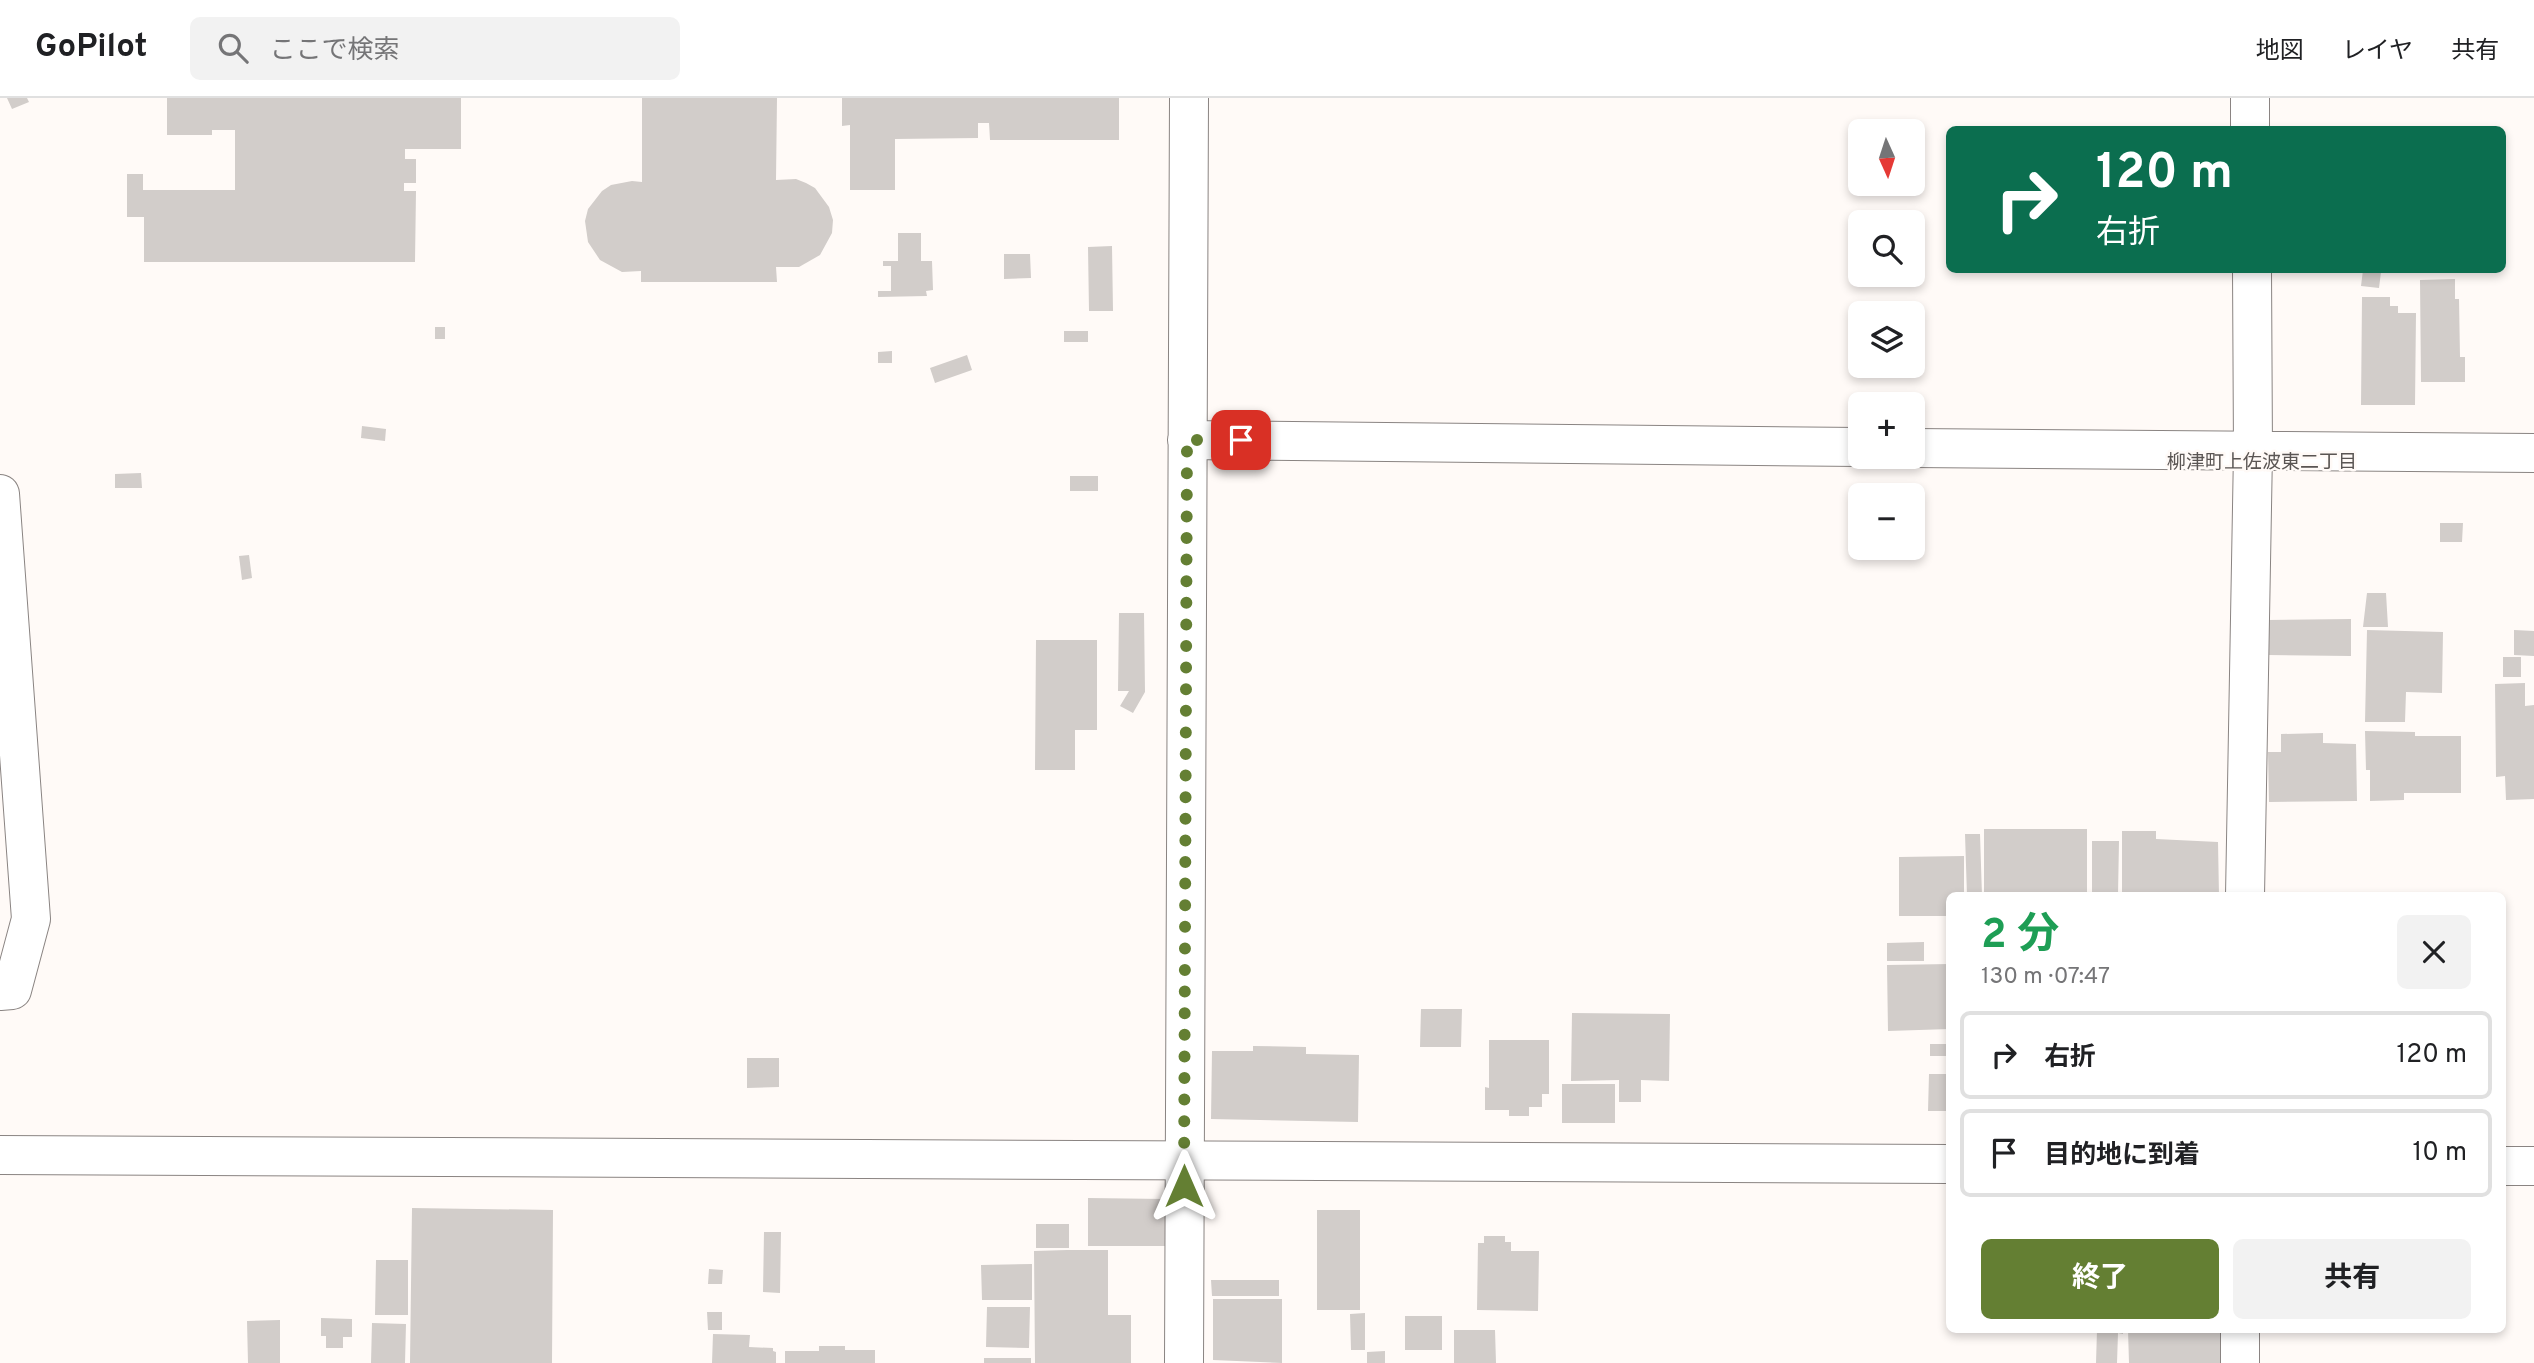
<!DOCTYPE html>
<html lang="ja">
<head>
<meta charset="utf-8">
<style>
	:root { --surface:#fff; --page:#f2f2f2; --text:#202124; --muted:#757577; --line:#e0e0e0; --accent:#647f33 }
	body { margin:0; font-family:Overpass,"Noto Sans JP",sans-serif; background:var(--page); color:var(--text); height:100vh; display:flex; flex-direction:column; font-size:26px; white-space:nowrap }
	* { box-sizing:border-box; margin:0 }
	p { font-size:23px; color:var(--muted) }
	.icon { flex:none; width:38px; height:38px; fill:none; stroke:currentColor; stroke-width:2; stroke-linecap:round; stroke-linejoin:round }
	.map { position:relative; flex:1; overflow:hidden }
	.drawer { position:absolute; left:1946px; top:794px; width:560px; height:441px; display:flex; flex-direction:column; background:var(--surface); border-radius:10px; box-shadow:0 4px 10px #0003 }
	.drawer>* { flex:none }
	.banner { position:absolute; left:1946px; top:28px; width:560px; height:147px; border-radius:10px; box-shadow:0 4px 10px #0003; background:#0b6e4f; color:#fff; overflow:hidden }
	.needle { width:46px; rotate:177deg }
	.fabs { position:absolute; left:1848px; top:21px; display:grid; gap:14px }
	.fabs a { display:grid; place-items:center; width:77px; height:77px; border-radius:10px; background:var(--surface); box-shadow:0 4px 10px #0003; font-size:35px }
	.pin { position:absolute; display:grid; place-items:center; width:60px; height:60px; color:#fff; margin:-30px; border-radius:14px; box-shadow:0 4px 10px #0006 }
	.me { position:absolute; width:77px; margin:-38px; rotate:0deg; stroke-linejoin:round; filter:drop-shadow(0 0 5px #0008) }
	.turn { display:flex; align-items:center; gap:24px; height:147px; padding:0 35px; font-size:32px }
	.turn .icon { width:91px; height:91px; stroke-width:2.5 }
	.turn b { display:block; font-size:49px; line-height:60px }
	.round { display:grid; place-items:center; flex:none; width:74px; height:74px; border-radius:10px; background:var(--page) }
	.overview { display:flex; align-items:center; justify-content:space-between; height:119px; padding:0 35px }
	h1 { font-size:42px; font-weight:700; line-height:52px; color:#1e9e55 }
	.button { display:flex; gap:14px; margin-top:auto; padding:14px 35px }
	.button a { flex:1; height:80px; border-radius:10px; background:var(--accent); color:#fff; font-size:28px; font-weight:700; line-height:80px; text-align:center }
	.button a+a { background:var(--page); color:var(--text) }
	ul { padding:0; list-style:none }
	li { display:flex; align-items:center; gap:21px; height:88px; margin:0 14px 10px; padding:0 21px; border:4px solid var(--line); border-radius:10px }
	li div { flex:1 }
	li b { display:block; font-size:26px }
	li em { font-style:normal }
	header { display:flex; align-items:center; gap:42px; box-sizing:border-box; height:98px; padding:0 35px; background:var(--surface); border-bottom:2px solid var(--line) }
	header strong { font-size:33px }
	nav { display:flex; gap:38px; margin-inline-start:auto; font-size:24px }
	.search { width:490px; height:63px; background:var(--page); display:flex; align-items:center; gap:18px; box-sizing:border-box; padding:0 24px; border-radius:10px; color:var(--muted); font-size:26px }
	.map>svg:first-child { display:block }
</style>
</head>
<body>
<header>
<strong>GoPilot</strong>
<div class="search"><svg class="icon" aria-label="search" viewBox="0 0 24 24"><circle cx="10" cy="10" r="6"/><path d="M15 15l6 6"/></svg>ここで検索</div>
<nav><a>地図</a><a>レイヤ</a><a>共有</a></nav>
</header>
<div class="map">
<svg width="2534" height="1265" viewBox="0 0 2534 1265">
	<rect width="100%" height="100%" fill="#fffaf7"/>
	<path fill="#d2cdca" d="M7,0h20l2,4 -17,7z
		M167,0h294v51h-56v10h11v24h-12v8h12l-1,71h-271v-45h-17v-43h16v16h92v-60h-23v5h-45z
		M642,0h135l-1,82 20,-1 10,4 9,5 14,19 4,13 -1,13 -12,22 -21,12h-23l1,15h-136v-11l-19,1 -22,-12 -12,-18 -3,-21 3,-12 14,-18 9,-6 21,-4 10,1z
		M842,0h277v42h-129l-1,-17h-11v15l-83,1v51h-45v-65l-8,1z
		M898,135h23v28h11l1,29 -7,1 1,5 -49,1v-6h13v-25h-8v-5h15z
		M1112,148l1,65h-24l-1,-64z
		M1004,156h26l1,24 -27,1z
		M2363,172l18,2 -2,16 -18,-2z
		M2455,181v20h4l1,58h5v25h-44l-1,-102z
		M2362,199h28v9h8v7h18l-1,92h-54z
		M435,229h10v12h-10z
		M1064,233h24v11h-24z
		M892,253v12h-14v-11z
		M967,257l5,15 -37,13 -5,-15z
		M362,328l24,3 -1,12 -24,-3z
		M141,375l1,15h-27v-14z
		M1070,378h28v15h-28z
		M2440,425h23l-1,19h-22z
		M249,457l3,23 -10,2 -3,-24z
		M2367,495h19l2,34h-25z
		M1119,515h25l1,79 -12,21 -13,-7 9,-15h-11z
		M2351,521v37l-84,-1v-35z
		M2367,532l76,2 -1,61 -36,-1 -1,30h-40z
		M2514,532l20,1v25l-20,-1z
		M1036,542h61v90h-22v40h-40z
		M2503,559h18v20h-18z
		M2525,585v23l9,-1v94l-28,1 -1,-24 -9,1 -1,-93z
		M2365,633l50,1v4h46v57h-57v7l-34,1v-31h-4z
		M2323,635v10l33,1 1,57 -88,1 -1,-50h13v-18z
		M1984,731h103v67h-103z
		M2122,733h34v8l62,3 1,54h-97z
		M1965,736h15l2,62h-15z
		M2092,743h27l-1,54h-26z
		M1964,758v40h-14v20h-51v-59z
		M1924,844v19h-37v-18z
		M1950,866v65l-62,2 -1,-66z
		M1421,911h41l-1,38h-41z
		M1572,915l98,1 -1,67 -28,-1v22h-22v-22l-48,1z
		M1489,942h60v54h-7v13h-13v9h-20v-6h-24v-23l4,1z
		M1930,946h18l1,12h-19z
		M1253,948l53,1v7l53,1 -1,67 -147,-3 1,-68h41z
		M747,960h32v29l-32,1z
		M1929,976h21v37h-22z
		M1562,986h53v39h-53z
		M1088,1100l77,1v47h-77z
		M412,1110l141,2 -1,153h-142z
		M1317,1112h43v100h-43z
		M1036,1126h33v24h-33z
		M764,1134h17l-1,61 -17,-1z
		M1484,1138h21v6h6v9h28l-1,60 -61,-1 1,-67h6z
		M1067,1152h41v65h23v48h-96l-1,-112z
		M376,1162h32v55h-33z
		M1032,1166v36h-50l-1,-35z
		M709,1171l14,1 -1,14h-14z
		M1211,1182h68v16h-67z
		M1213,1201h69v64l-69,-3z
		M987,1209h43l-1,41 -43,-1z
		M707,1214h15v18h-14z
		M1365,1215v37h-14l-1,-36z
		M1405,1218h37v34h-37z
		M321,1220l31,1v18h-9v11h-17v-12h-5z
		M280,1222v43h-32l-1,-42z
		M372,1225l34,1 -1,39h-34z
		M1454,1232h41l1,33h-42z
		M2097,1232h26v4l-5,-1 -1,30h-21z
		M2128,1232h92v33h-91z
		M713,1236l37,1 -1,12 24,1v3l3,1v11h-64z
		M819,1248h26v4h30v13h-90v-12h34z
		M1385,1253v12h-18v-11z
		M984,1260h47v5h-47z"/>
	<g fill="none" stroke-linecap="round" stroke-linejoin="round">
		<defs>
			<path id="minor" d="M2250,0v32
				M1187,342l673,7
				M1913,350l621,5
				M0,396l31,425 -19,71 -12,1
				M2245,798l8,-444 -1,-182
				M1184,1265l5,-1265
				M2240,1265v-33"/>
			<path id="tertiary" d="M0,1057l1950,9
				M2502,1068h32"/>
		</defs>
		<use href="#minor" stroke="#8a8482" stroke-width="40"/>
		<use href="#tertiary" stroke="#8a8482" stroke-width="40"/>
		<use href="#minor" stroke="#fff" stroke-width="38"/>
		<use href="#tertiary" stroke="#fff" stroke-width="38"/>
	</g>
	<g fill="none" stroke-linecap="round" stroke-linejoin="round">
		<path stroke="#647f33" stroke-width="12" stroke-dasharray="0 21.6" d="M1184,1088l3,-746h54"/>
	</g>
	<g text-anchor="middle" stroke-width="5" stroke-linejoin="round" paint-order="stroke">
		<g font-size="19" fill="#5a5553" stroke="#fffaf7">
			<text x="2262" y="370">柳津町上佐波東二丁目</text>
		</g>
	</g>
</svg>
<div class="fabs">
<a><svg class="needle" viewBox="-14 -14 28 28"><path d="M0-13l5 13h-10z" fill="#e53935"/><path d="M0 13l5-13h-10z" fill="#757577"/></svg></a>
<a><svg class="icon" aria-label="search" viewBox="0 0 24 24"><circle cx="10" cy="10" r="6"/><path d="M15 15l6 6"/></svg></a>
<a><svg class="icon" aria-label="layers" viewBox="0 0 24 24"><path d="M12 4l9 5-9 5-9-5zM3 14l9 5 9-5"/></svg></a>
<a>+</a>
<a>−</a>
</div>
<div class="pin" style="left:1241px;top:342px;background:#d93025"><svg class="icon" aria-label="arrive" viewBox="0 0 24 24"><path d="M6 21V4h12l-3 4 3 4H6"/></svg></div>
<svg class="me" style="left:1184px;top:1088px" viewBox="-20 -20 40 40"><path d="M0-17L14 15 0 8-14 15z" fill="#647f33" stroke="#fff" stroke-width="4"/></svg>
<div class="banner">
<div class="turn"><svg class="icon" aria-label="right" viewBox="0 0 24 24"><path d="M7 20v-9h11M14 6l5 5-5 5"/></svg><div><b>120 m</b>右折</div></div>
</div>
<section class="drawer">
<div class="overview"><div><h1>2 分</h1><p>130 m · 07:47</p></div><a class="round"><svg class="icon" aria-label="close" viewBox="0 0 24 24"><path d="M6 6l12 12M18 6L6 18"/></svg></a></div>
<ul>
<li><svg class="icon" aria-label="right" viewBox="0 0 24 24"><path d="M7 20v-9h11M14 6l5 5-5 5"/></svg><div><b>右折</b></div><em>120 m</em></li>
<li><svg class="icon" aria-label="arrive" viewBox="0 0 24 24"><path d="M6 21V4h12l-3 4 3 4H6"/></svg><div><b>目的地に到着</b></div><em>10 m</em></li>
</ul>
<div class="button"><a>終了</a><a>共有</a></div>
</section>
</div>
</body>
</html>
